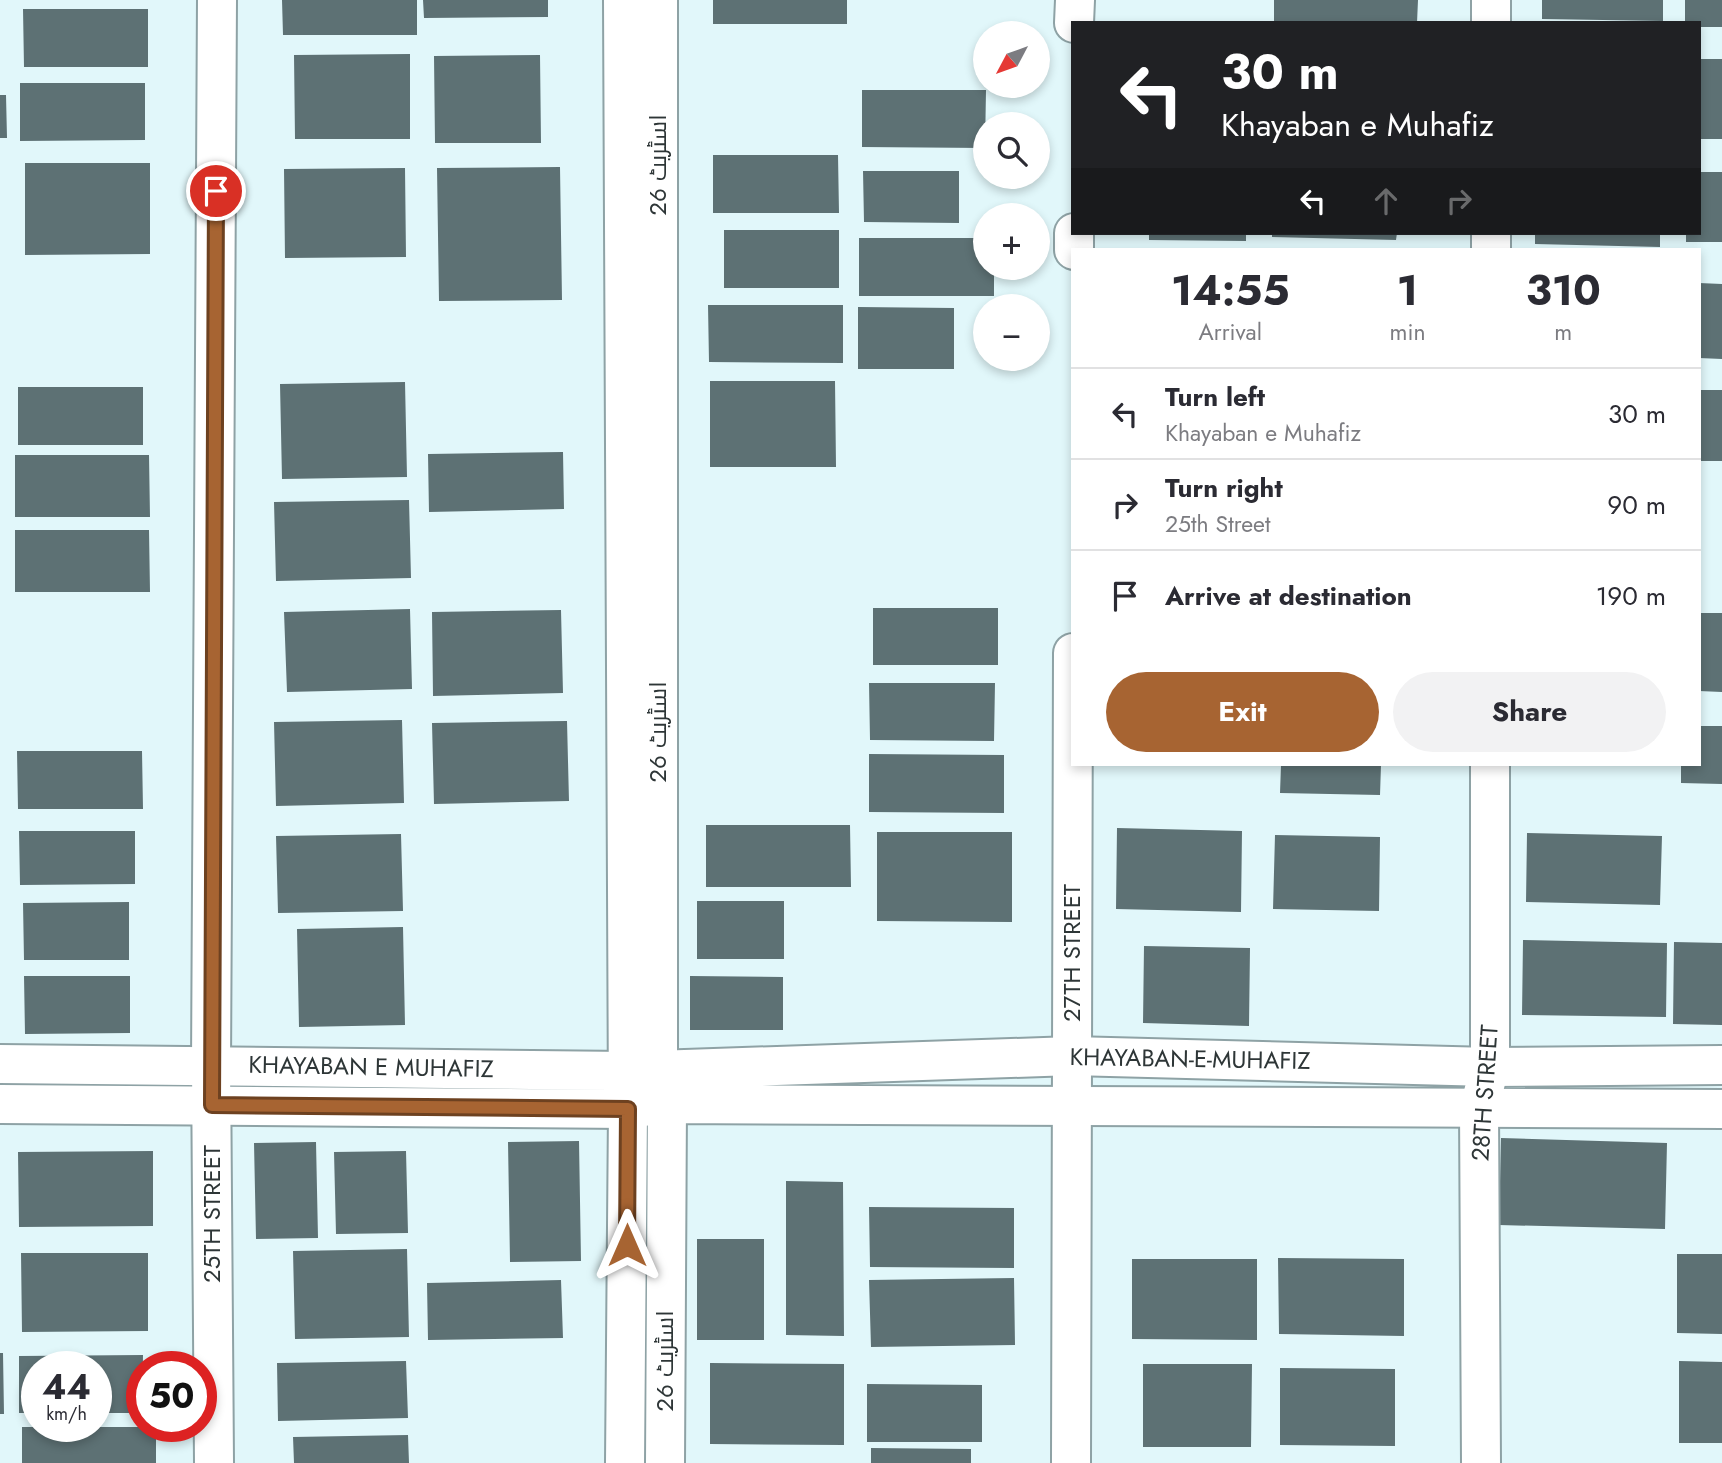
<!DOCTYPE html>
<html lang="en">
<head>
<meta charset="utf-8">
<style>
	:root { --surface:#fff; --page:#f2f2f3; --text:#2b2b33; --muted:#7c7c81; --line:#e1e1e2; --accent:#a76432 }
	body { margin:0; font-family:Jost,Cairo,sans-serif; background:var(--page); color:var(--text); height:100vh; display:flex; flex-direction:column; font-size:26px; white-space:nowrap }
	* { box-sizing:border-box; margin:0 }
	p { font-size:23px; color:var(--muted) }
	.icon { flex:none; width:38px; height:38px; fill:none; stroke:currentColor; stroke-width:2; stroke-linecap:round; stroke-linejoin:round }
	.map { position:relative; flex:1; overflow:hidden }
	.side { position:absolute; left:1071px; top:248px; width:630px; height:518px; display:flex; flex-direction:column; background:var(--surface); border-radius:0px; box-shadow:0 4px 10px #0003 }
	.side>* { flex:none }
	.guide { position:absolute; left:1071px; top:21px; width:630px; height:214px; border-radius:0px; box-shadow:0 4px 10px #0003; background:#202124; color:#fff; overflow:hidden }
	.needle { width:46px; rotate:229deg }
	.fabs { position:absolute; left:973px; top:21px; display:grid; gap:14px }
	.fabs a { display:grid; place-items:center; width:77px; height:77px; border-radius:50%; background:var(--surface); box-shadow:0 4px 10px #0003; font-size:35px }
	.speed { position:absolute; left:21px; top:1351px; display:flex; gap:14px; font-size:35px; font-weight:700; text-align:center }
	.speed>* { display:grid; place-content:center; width:91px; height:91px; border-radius:50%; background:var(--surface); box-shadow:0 4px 10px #0003; line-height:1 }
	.speed small { font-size:18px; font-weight:400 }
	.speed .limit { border:10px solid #d22; background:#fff; color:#111 }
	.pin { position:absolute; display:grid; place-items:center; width:60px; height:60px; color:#fff; margin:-30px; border:4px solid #fff; border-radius:50%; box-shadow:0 2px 7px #0007 }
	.me { position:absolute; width:77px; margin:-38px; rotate:0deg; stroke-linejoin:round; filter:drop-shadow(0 0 5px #0008) }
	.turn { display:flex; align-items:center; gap:24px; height:147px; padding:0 35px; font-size:32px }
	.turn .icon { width:91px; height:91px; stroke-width:2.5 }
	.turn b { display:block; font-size:49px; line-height:60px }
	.lanes { display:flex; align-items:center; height:66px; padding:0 35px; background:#0003; justify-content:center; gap:35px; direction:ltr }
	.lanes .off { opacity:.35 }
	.eta { display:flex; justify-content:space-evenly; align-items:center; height:119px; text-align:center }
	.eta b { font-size:42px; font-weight:700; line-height:49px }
	.cta { display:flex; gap:14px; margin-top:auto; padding:14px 35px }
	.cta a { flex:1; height:80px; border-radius:42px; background:var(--accent); color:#fff; font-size:28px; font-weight:700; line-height:80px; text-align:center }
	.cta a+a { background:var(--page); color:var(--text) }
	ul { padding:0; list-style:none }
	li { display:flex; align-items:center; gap:21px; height:91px; padding:0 35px; border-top:2px solid var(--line) }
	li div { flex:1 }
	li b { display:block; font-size:26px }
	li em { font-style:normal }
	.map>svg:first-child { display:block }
</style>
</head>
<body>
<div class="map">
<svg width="1722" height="1463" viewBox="0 0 1722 1463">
	<rect width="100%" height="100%" fill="#e1f7fa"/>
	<path fill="#5d7174" d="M282,0h135v35h-134z
		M423,0h125v17l-124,1z
		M713,0h134v24h-134z
		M1274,0h144l-1,23h-143z
		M1542,0h121v21l-121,-2z
		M1685,0h37v27h-23v-4h-14z
		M23,9h125v58h-124z
		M410,54v85h-115l-1,-84z
		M540,55l1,88h-106l-1,-87z
		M1699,59h23v80h-23z
		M20,83h125v57l-125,1z
		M862,90h124l-1,58 -123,-1z
		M0,95h6l1,43h-7z
		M713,155h125l1,58h-126z
		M25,163h125v91l-125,1z
		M560,167l2,133 -123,1 -2,-133z
		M405,168l1,89 -121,1 -1,-89z
		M863,171h96v52l-95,-1z
		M1699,172h23v70h-36v-9h13z
		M724,230h115v58h-115z
		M1149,233h97v8l-97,-1z
		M1272,233h125l-1,7 -124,-3z
		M1535,233h125v14l-125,-3z
		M859,238h126v30h9v28h-135z
		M1699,283l23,1v75l-23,-1z
		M708,305h135v58l-134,-1z
		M858,307l96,1v61h-96z
		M710,381h125l1,86h-126z
		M405,382l2,95 -125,2 -2,-95z
		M18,387h125v58h-125z
		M1699,390h23v71h-23z
		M563,452l1,57 -135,3 -1,-58z
		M15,455h134l1,62h-135z
		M409,500l2,78 -135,3 -2,-79z
		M15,530h134l1,62h-135z
		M873,608h125v57h-125z
		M410,609l2,80 -125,3 -3,-80z
		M561,610l2,83 -130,3 -1,-84z
		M1699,613h23v79l-23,-1z
		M869,683h126l-1,58 -124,-1z
		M402,720l2,83 -128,3 -2,-84z
		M567,721l2,80 -135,3 -2,-81z
		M1699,726h23v58l-41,-1v-18h18z
		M17,751h125l1,58h-125z
		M869,754l135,1v58l-135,-1z
		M1281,765h100l-1,30 -100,-2z
		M706,825h144l1,62h-145z
		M1117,828l125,3 -1,81 -125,-3z
		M19,831h116v53l-115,1z
		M877,832h135v90l-135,-1z
		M1527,833l135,3 -2,69 -134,-3z
		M401,834l2,77 -125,2 -2,-77z
		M1275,835l105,2 -1,74 -106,-2z
		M697,901h87v58h-87z
		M129,902v58h-105l-1,-57z
		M403,927l2,98 -106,2 -2,-98z
		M1523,940l144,3 -1,74 -144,-2z
		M1674,942l48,1v82l-49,-1z
		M1144,946l106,2 -1,78 -106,-3z
		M24,976h106v57l-105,1z
		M690,976l93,1v53h-93z
		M1501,1138l166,5 -2,86 -166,-4z
		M579,1141l2,120 -71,1 -2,-120z
		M316,1142l2,96 -62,1 -2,-96z
		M153,1151v75l-134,1 -1,-75z
		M406,1151l2,82 -72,1 -2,-82z
		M786,1181l57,1 1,154 -58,-1z
		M869,1207l145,1v60l-144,-1z
		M697,1239h67v101h-67z
		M407,1249l2,88 -114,2 -2,-88z
		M21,1253h127v78l-126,1z
		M1677,1254h45v80l-45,-1z
		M1278,1258l126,1v77l-125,-2z
		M1132,1259h125v81l-125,-1z
		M1014,1278l1,67 -144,2 -2,-67z
		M561,1280l2,58 -135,2 -1,-57z
		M0,1353h3l1,61h-4z
		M143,1355l-1,58h-46v-46h-59v46h-18v-57z
		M406,1361l2,57 -130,3 -1,-58z
		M1679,1361l43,1v81h-43z
		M710,1363l134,1v81l-134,-1z
		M1143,1364h109l-1,83h-108z
		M1280,1368l115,1v77l-115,-1z
		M867,1384l115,1v57h-115z
		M22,1427h134v36h-134z
		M408,1435l1,28h-115l-1,-26z
		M871,1448l100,1v14h-100z"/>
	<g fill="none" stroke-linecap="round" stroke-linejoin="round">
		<defs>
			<path id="minor" d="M1074,23l1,-23
				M1491,23v-23
				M1074,250v-17
				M1491,250v-17
				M214,1463l-3,-398 6,-1065
				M1071,1463l2,-810
				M1481,1463l-2,-355 11,-41v-302"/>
			<path id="tertiary" d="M0,1064l627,7 445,-15 418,11 232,-2
				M0,1104l628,5 39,-5 1055,5"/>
			<path id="secondary" d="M623,0l5,1109 -3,354
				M658,0v1071l9,33 -2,359"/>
		</defs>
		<use href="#minor" stroke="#8ea2a5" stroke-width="42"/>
		<use href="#tertiary" stroke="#8ea2a5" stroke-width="42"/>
		<use href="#secondary" stroke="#8ea2a5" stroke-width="42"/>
		<use href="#minor" stroke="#fff" stroke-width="38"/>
		<use href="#tertiary" stroke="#fff" stroke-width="38"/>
		<use href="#secondary" stroke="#fff" stroke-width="38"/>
	</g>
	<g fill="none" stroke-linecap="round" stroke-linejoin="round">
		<defs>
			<path id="route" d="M216,191l-4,914 416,4 -1,136"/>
		</defs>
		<use href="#route" stroke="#6d4120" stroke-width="18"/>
		<use href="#route" stroke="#a76432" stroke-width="12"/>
	</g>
	<g text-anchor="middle" stroke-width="7" stroke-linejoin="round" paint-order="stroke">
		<g font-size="24" fill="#2e3637" stroke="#fff">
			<text transform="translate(658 165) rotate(-90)" y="8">اسٹریٹ 26</text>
			<text transform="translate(658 732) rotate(-90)" y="8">اسٹریٹ 26</text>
			<text transform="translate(1072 953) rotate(-90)" y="8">27TH STREET</text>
			<text transform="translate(1190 1059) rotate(1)" y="8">KHAYABAN-E-MUHAFIZ</text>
			<text transform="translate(371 1067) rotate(1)" y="8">KHAYABAN E MUHAFIZ</text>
			<text transform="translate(1485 1093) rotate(-86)" y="8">28TH STREET</text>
			<text transform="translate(212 1214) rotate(-90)" y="8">25TH STREET</text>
			<text transform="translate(665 1361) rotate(-90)" y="8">اسٹریٹ 26</text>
		</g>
	</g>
</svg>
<div class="fabs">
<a><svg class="needle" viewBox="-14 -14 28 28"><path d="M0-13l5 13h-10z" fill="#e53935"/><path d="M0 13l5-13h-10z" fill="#7c7c81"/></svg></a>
<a><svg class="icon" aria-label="search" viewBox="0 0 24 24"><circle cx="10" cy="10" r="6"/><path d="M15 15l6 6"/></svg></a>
<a>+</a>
<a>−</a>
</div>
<div class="speed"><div>44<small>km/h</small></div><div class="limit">50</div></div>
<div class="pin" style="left:216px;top:191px;background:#d93025"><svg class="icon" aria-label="arrive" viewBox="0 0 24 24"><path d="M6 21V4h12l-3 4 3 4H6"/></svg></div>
<svg class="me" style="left:627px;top:1245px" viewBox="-20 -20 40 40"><path d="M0-17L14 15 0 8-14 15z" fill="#a76432" stroke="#fff" stroke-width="4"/></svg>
<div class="guide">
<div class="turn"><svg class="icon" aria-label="left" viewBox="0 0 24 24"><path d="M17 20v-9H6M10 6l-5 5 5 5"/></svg><div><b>30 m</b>Khayaban e Muhafiz</div></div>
<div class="lanes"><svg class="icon" aria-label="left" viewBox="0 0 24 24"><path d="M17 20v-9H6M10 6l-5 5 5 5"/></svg><svg class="icon off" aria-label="ahead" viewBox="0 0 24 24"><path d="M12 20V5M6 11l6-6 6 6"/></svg><svg class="icon off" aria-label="right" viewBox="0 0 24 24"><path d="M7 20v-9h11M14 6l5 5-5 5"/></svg></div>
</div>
<section class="side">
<div class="eta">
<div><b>14:55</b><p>Arrival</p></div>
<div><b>1</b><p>min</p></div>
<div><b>310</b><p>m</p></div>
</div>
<ul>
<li><svg class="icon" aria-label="left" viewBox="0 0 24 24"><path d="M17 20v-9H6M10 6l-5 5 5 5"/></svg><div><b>Turn left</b><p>Khayaban e Muhafiz</p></div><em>30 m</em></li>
<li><svg class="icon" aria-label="right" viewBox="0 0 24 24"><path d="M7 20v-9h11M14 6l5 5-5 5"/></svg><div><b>Turn right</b><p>25th Street</p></div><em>90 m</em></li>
<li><svg class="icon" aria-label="arrive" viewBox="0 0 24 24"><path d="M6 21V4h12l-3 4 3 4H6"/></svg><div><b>Arrive at destination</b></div><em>190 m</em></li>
</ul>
<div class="cta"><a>Exit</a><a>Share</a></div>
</section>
</div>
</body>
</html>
